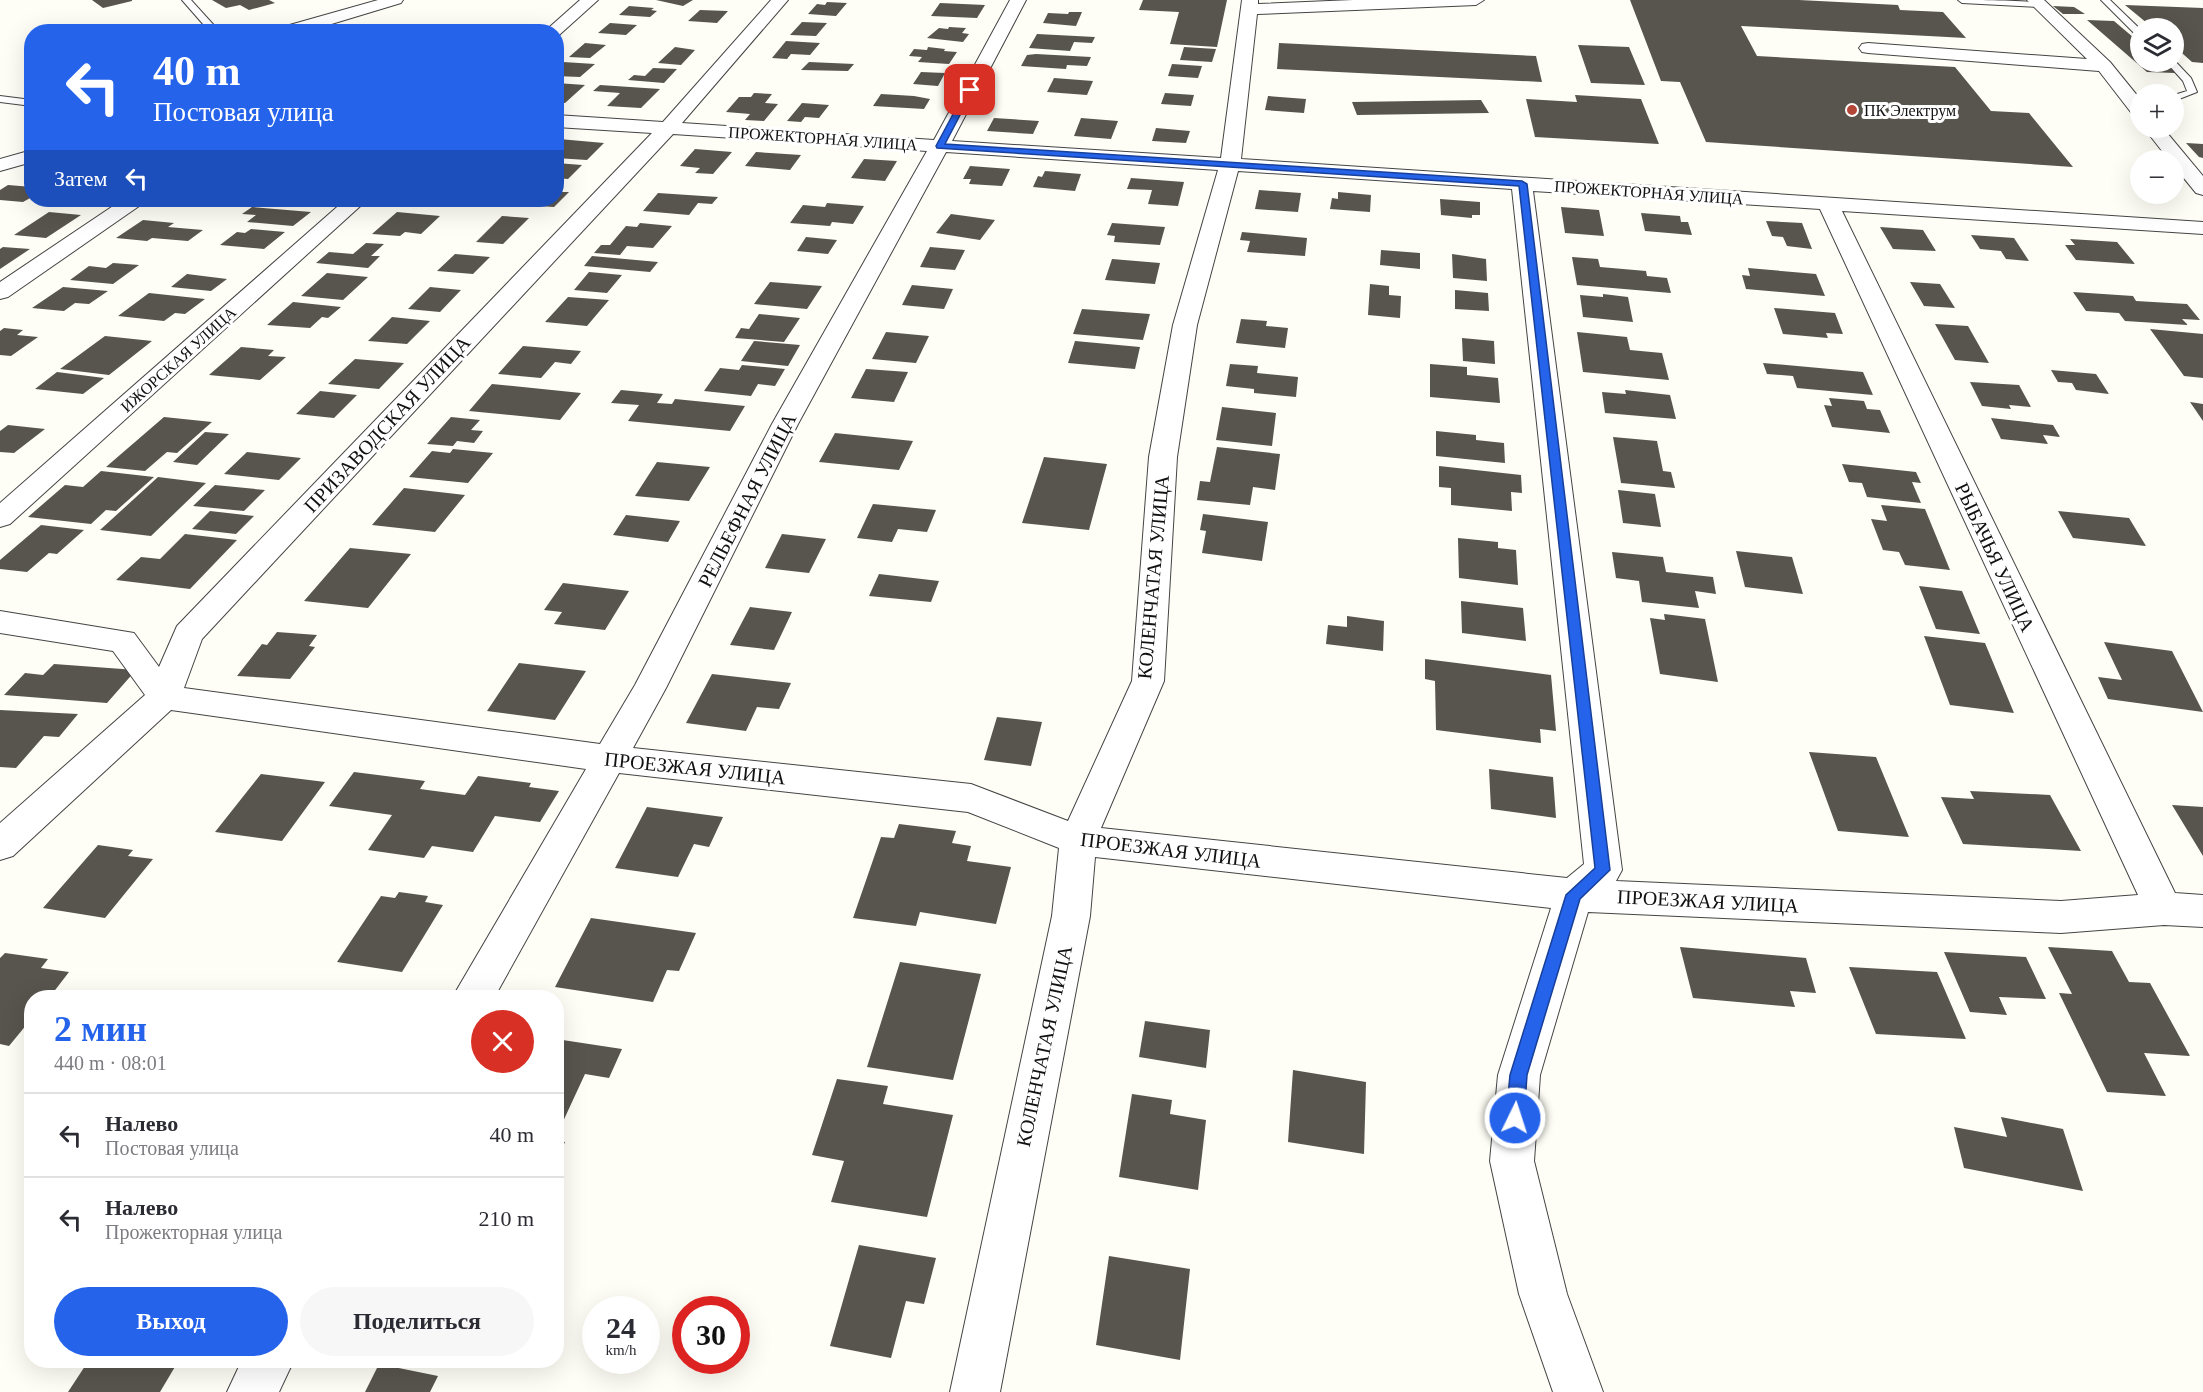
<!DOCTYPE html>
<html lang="ru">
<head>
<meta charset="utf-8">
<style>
	:root { --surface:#fff; --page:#f7f7f7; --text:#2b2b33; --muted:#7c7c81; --line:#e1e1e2; --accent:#2563eb }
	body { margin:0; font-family:"Times New Roman",serif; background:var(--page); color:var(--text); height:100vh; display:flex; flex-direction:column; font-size:22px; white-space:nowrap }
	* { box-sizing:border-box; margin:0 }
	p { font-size:20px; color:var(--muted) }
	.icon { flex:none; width:33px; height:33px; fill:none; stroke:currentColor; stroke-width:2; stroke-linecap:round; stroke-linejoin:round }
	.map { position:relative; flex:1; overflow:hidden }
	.side { position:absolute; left:24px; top:990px; width:540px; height:378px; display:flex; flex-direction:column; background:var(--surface); border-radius:24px; box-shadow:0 6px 24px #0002 }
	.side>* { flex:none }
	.hud { position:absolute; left:24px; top:24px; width:540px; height:183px; border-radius:24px; box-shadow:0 6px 24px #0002; background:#2563eb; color:#fff; overflow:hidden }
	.controls { position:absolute; left:2130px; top:18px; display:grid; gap:12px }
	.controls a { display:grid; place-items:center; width:54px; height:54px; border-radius:50%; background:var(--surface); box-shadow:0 6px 24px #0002; font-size:30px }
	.speed { position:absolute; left:582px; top:1296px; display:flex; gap:12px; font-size:30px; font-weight:700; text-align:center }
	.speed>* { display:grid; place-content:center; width:78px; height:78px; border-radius:50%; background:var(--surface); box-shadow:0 6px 24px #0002; line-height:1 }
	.speed small { font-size:15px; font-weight:400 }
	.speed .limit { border:9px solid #d22; background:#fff; color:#111 }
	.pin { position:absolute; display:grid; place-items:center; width:51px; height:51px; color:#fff; margin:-26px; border-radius:12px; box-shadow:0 3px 9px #0006 }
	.me { position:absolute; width:66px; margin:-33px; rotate:4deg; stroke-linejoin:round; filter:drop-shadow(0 0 4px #0008) }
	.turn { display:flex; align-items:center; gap:21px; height:126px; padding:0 30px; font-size:27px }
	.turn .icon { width:78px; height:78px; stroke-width:2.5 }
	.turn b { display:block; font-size:42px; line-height:51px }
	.then { display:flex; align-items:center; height:57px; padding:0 30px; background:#0003; gap:12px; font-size:22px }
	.round { display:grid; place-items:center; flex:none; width:63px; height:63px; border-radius:32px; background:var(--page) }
	.head { display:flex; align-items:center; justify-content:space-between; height:102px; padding:0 30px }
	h1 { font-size:36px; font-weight:700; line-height:45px; color:var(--accent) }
	.primary-button { display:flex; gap:12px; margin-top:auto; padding:12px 30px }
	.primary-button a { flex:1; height:69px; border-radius:36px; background:var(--accent); color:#fff; font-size:24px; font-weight:700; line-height:69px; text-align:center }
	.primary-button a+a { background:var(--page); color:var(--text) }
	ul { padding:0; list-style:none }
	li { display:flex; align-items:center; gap:18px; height:84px; padding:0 30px; border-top:2px solid var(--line) }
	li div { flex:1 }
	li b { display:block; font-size:22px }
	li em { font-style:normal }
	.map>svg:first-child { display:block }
</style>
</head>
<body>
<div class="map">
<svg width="2203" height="1392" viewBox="0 0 2203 1392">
	<rect width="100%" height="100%" fill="#fefef6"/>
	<path fill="#58544e" d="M92,0h40v1l-29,7z
		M212,0h57l6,3 -26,7 -9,-5 -14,3z
		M656,0h37l-10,6z
		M1143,0h84l-10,47 -47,-3 9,-32 -40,-2z
		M1630,0h169l99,5 2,5 43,2 23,26 -225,-12 16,30 198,11 36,44 38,2 44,54 -367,-25 -26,-60 -19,-1z
		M827,2l20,1 -11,13 -28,-2 9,-10 8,1z
		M940,3l45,2 -8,13 -46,-2z
		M2125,5l78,3v55l-11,-1 -18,-16v-18h-21z
		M629,6l25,2 -3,2 6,1 -7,6 -31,-2z
		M2053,6l21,1 11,7h-22z
		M700,10l28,1 -11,12 -29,-2z
		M1069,12h13l-6,14 -33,-3 5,-10 20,1z
		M2087,20l27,1 26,22v19h23l13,11 -29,-1z
		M802,22l25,1 -11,13 -26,-1z
		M610,23l27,2 -11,10 -28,-2z
		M949,27l17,1 -4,5 7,1 -6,8 -36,-4 12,-10 9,1z
		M1037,34l58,3 -3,6 -18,-1 -4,9 -41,-3z
		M786,41l34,2 -10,12 -19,-1 -4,5 -15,-1z
		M585,43l21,2 -16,13 -21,-1z
		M1279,43l257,13 6,26 -265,-13z
		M1578,45l51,2 16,38 -54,-2z
		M675,47l20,3 -14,15 -23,-2z
		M928,47l17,2 -1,2 13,1 -8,12 -31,-2 4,-5 -13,-1 5,-7 13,1z
		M1184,47l32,2 -4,13 -32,-2z
		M1036,54l55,3 -4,9 -20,-1 -1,4 -45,-3 6,-11z
		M563,62l32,2 -15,13 -24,-1v-8z
		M809,62l45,2 -6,7 -47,-1z
		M1172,64l30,2 -4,12 -30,-2z
		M653,68l24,1 -13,14 -36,-3 6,-5 11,1z
		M921,72l24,1 -7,13 -25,-2z
		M1054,78l39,3 -6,14 -40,-3z
		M556,83l29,2 -20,18 -9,-1z
		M600,85l60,4 -19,19 -34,-2 13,-13 -27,-2z
		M754,93l18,1 -7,9 13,1 -14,17 -19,-1 5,-6 -24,-2 13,-15h12z
		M1165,93l29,2 -3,11 -30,-2z
		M881,94l33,2 16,3 -6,10 -51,-3z
		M1575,95l66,4 18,45 -124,-7 -9,-38 51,3z
		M1268,96l38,3 -2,14 -39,-3z
		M1481,100l8,13 -132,2 -5,-13z
		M802,103l27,2 -10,13 -14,-1 -4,5 -14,-1z
		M994,118l45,3 -6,13 -46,-3z
		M1081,118l37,3 -7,18 -37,-3z
		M1156,128l34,3 -4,12 -34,-2z
		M559,139l45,4 -17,17 -31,-2v-16z
		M2186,143l17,1v14l-4,-1z
		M695,149l37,3 -19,22 -18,-1 5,-5 -20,-2z
		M756,152l45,3 -11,15 -45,-4z
		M864,159l33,2 -12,20 -34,-3z
		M556,163l26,2 -14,14 -12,-1z
		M970,166l40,3 -8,17 -33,-2 2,-5h-8z
		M1045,171l36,3 -6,17 -42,-4 5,-11 4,1z
		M1131,178l53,4 -6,24 -30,-2 4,-14 -25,-1z
		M8,185l24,2v10l-9,5 -23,-2v-10z
		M1259,190l42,3 -3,19 -43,-3z
		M556,192h13l-15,15 -18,-1 7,-6h13z
		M1338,192l33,3 -1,17 -40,-3 2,-11 6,1z
		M658,193l60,4 -6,7 -14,-1 -9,12 -46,-4z
		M1440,199l40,3v13h-8v3l-31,-3z
		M827,203l37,3 -11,18 -21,-2 -2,4 -40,-3 13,-18 22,2z
		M252,207l59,5 -18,14 -46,-4 9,-7 -14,-1z
		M1561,207l38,3 5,26 -39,-3z
		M49,212l32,3 -35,23 -32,-3z
		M397,212l43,4 -19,18 -16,-2 -5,4 -28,-2z
		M1641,213l39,3 1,6h7l4,13 -47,-4z
		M951,214l44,6 -15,20 -44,-7z
		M502,216l27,2 -26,26 -27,-2z
		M143,220l31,3 -6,4 35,3 -15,11 -36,-3 -5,3 -31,-3z
		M1766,221l36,2 10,26 -25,-3 -4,-9 -11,-1z
		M640,223l32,3 -19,22 -26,-2 -7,9 -26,-2 7,-8h9l16,-19 11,1z
		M1112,223l53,4 -5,18 -46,-3 1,-6 -8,-1z
		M1880,227l43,3 13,21 -43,-2z
		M251,229l34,3 -21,17 -44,-4 17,-13 8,1z
		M1242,232l65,6 -2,18 -58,-4 3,-11 -10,-1z
		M1971,235l43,3 15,23 -23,-2 -5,-8 -21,-2z
		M806,237l31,3 -9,14 -31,-3z
		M2070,239l47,3 18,22 -59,-4 -11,-15h10z
		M366,243l18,1 -13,12h9l-12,12 -52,-5 13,-11 24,2z
		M3,247l27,2 -30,20v-20z
		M930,247l35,3 -10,20 -35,-3z
		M1381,250l39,3v16l-40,-4z
		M455,254l35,3 -17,17 -36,-3z
		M1452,254l34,5 1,22 -34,-3z
		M592,256l66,6 -8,10 -66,-6z
		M1572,257l26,2 2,8 46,4 1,5 20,2 4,15 -94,-8z
		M1112,259l48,4 -5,21 -50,-4z
		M113,263l26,2 -26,19 -43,-4 19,-14 17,2z
		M1748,268l68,6 9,22 -79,-7 -4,-14 8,1z
		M589,272l33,3 -15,18 -33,-3z
		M327,273l41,4 -25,23 -42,-4z
		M187,274l40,5 -16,12 -40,-4z
		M770,282l52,4 -15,23 -53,-5z
		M1910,282l30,2 15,24 -31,-2z
		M1370,284l19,2v9l12,1 -1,22 -32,-3z
		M912,285l41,4 -9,20 -42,-4z
		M63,287l45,4 -19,13 -14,-1 -11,8 -32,-3z
		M430,287l31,3 -21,22 -32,-3z
		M1455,290l33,3 1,18 -34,-2z
		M2073,292l60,4 3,5 51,3 13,16 -18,-1 6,6 -63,-4 -6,-8 -33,-2z
		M149,293l56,6 -20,15 -10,-1 -11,8 -46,-5z
		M1603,294l25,3 5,25 -50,-5 -3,-22 23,2z
		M568,297l41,3 -22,26 -42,-4z
		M293,302l48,5 -13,11 -6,-1 -12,11 -43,-3z
		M1774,308l61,5 8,21 -17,-1 2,5 -45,-4z
		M1082,309l68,5 -7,26 -70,-6z
		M759,314l41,4 -16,24 -49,-4 6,-10 8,1z
		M392,317l38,4 -23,23 -39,-3z
		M1241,319l26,2 -1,5 22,2 -3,20 -49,-5z
		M1935,324l33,2 21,37 -34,-3z
		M4,328l19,2 -6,5 21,2 -27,19 -11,-1v-24z
		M2150,329l53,5v44l-19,-2z
		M886,332l43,4 -13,27 -44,-4z
		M1577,332l50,5 3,13 32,3 7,27 -86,-8z
		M105,336l47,5 -43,34 -49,-6z
		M1462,338l32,3 1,23 -32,-3z
		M754,341l46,4 -12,21 -47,-5z
		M1075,341l65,6 -5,22 -67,-6z
		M523,346l58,5 -10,13 -16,-2 -14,16 -43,-4z
		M241,347l33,3 -6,6 18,1 -26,23 -51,-5z
		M355,359l49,4 -25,26 -51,-5z
		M1763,363l100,9 10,23 -76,-7 -4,-12 -26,-2z
		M1230,364l28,2 -1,7 41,4 -2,20 -42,-4v-4l-28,-3z
		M1430,364l37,3v8l31,3 2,25 -70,-6z
		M742,365l43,4 -10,17 -17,-2 -7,12 -47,-5 16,-23 19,2z
		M866,369l42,3 -14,30 -43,-4z
		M2051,370l45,4 13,20 -33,-4 -4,-7 -14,-1z
		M57,372l47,6 -21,16 -48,-5z
		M1970,382l49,3 12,22 -22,-2 2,4 -29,-3z
		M492,384l89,9 -21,27 -91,-9z
		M621,390l42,4 -6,9 15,1 3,-5 70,7 -15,25 -102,-10 11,-16 -28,-2z
		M1625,390l45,5 6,24 -71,-6 -3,-21 24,2z
		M320,391l37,4 -23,23 -38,-4z
		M1829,398l35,3 3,8 13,1 10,23 -58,-6 -8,-22 8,1z
		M2190,402l13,2v17z
		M1222,407l54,6 -4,33 -56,-6z
		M164,417l48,5 -35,31 -10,-1 -22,19 -39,-4z
		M451,417l29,3 -9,10 12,1 -9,12 -17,-2 -4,5 -26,-2z
		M1991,418l62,7 7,12 -17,-2 5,9 -47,-5z
		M8,425l37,4 -31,24 -14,-1v-21z
		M1436,431l40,4v5l28,3 1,20 -69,-7z
		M205,432l24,2 -32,31 -24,-3z
		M835,433l78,8 -14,29 -80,-8z
		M1613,437l44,4 6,30 8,1 4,16 -54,-5z
		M1217,447l63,7 -5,36 -22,-3 -3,18 -53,-5 3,-19 10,1z
		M453,449l40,4 -25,30 -59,-6 23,-26 18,2z
		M247,452l54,6 -22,22 -55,-6z
		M1044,457l63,7 -18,66 -67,-7z
		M657,462l53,5 -21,34 -54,-5z
		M1842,464l74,8 5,11 -9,-1 9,21 -54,-6 -5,-14 -13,-1z
		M1439,466l82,9 1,18 -11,-1 1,19 -61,-6v-17l-12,-1z
		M101,471l53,6 -38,34 -10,-1 -15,14 -63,-7 37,-32 18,2z
		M158,477l48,6 -55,53 -51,-6z
		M215,485l50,5 -21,21 -51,-5z
		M404,488l61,7 -30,37 -63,-7z
		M1618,490l37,4 6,33 -38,-4z
		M873,504l63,6 -9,22 -29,-3 -6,13 -35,-4z
		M1881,505l44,4 25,61 -45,-5 -6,-13 -16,-2 -12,-31 16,2z
		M210,511l44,5 -18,18 -44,-5z
		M2058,511l71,7 17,28 -73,-8z
		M1203,514l65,8 -6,39 -60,-8 4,-22 -6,-1z
		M626,515l54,6 -12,21 -55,-7z
		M41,525l43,5 -27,24 -8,-1 -22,19 -27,-3v-9z
		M185,534l52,6 -47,49 -74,-9 25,-23 19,2z
		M782,534l44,5 -17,34 -44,-5z
		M1458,538l40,4v6l18,2 2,35 -59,-7z
		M350,548l61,6 -43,54 -64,-7z
		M1736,551l56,6 11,37 -58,-7z
		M1612,552l51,5 3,15 47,5 3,17 -21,-3 4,17 -57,-6 -3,-21 -23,-3z
		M879,574l60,7 -8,21 -62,-6z
		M563,583l66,8 -24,39 -51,-6 8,-12 -18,-2z
		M1919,586l43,5 18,43 -44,-5z
		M1461,601l62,7 3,33 -64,-8z
		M750,607l42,5 -18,38 -44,-5z
		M1664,614l41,5 13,63 -58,-8 -10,-56 15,2z
		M1347,616l37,5 -1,30 -57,-7 2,-19 19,2z
		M277,632l40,3 -8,11 6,1 -25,32 -53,-3 25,-32 5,1z
		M1924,636l61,7 29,70 -64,-8z
		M2104,642l68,9 31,61 -95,-13 -10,-22 24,3z
		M1425,659l126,16 5,56 -16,-2 1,14 -105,-13 -1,-49 -10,-2z
		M519,663l67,8 -31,49 -68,-9z
		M54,664l82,6 -29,33 -103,-8 21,-22 18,2z
		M712,674l79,9 -12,26 -22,-2 -11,24 -60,-8z
		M0,710l78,4 -19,23 -15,-1 -28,32 -16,-1z
		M997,717l45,5 -11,44 -47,-6z
		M1809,752l67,5 33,80 -71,-6z
		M1489,769l64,8 3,41 -65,-9z
		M354,772l71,9 -5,8 45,6 13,-19 53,7 -2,4 30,4 -19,31 -45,-6 -22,36 -41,-6 -8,12 -56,-8 24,-35 -63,-9z
		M261,774l64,8 -43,59 -67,-9z
		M1970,791l80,4 31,56 -118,-7 -22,-47 33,2z
		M2172,805l31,2v49z
		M647,807l76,10 -14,30 -15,-3 -16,33 -63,-9z
		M899,824l57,7 -4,12 19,3 -4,15 44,6 -15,57 -76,-12 -4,14 -63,-8 28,-81 13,1z
		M98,845l35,5 -5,6 25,3 -48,59 -62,-10z
		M399,892l29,4 -3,6 18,3 -41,67 -65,-10 44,-66 14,2z
		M591,918l105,15 -17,38 -12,-1 -14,32 -98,-15z
		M1680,947l126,11 10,35 -26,-2 5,16 -102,-9z
		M2048,947l64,4 17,31 21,1 40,73 -46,-3 22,43 -59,-4 -48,-99 13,1z
		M1944,952l82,5 20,42 -47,-2 8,18 -37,-3z
		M5,953l43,6 -7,9 28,4 -20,26h-17v20l-23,28 -9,-2v-86z
		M900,962l81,12 -28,106 -86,-13z
		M1849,967l88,5 29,67 -90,-5z
		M1145,1021l65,9 -4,38 -67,-11z
		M556,1039l66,10 -13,29 -24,-4 -25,54h-4z
		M1293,1070l73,12 -2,72 -76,-12z
		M837,1079l51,7 -5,18 70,11 -26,102 -96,-15 13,-41 -32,-6z
		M1132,1094l40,6 -2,14 36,6 -8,70 -79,-13z
		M2001,1117l62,12 20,62 -119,-23 -10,-41 53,10z
		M556,1140l9,2 -9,19z
		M859,1245l77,13 -12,46 -18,-3 -15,57 -61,-12z
		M1109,1256l81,13 -10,91 -84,-15z
		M89,1360h90l-19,32h-92z
		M379,1364l59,12 -8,16h-65z"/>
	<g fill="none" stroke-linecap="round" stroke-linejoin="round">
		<defs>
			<path id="lane" d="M182,0h9l29,32h-10z
				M1958,0c17,0 75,0 87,4l-4,3 -79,-4z
				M2101,0h9l30,29v8l-3,-1z
				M430,26l5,3 -2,2 -14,1z
				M2174,60l17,18 6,14 -23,9v-6l13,-4 -4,-10 -17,-19z
				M0,96l32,4v6l-32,-4z"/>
			<path id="street" d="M378,0h25l-2,3 -96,29h-28l2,-4z
				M580,0h18l-40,36 -2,-4h-12z
				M771,0h17l-106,123 252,17 76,-140h16l-74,141 269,17 21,-158h16v4l95,-4h131l-8,5 -219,9 -16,145 962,63v12l-361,-23 333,682 28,2v32l-39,-2 -103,8 -473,-21 -48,163 -6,86 33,133 36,98h-50l-34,-98 -29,-133 8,-86 53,-167 -456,-51 -5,59 -90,476h-50l102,-476 7,-68 -91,-36 -349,-39 -125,225h-42l134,-229 -415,-59 -158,146 -13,4v-37l145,-128 -32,-44 -113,-18v-22l134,22 25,34 18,-41 475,-493 -96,-6v-12l107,7zM673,134l254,17 -155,273 -137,261 -35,59 -416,-56 18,-49zM946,152l272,18 -45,155 -24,132 -17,224 -64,140 -97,-37 -338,-36 33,-60 132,-264zM1238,171l274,18 72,675 -17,14 -466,-50 63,-147 13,-224 20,-132zM1533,191l287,18 318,686 -77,6 -445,-20 6,-11z
				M2027,0h17l66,62 30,37v17l-7,-1 -34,-44 -231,-18 -6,-1 -3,-4 3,-4 6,-1 219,16z
				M2144,128h19l40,48v19l-7,-2 -22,-27v-6h-5z
				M32,150v12l-32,9v-12z
				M122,200h23l-3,4 -134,93 -8,2v-17z
				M345,200h22l-357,324 -10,3v-24z
				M242,1360h52l-15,32h-52z"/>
		</defs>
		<use href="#lane" stroke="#444" stroke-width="2"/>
		<use href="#street" stroke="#444" stroke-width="2"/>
		<use href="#lane" fill="#fff" fill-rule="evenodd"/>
		<use href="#street" fill="#fff" fill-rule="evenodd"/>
	</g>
	<path fill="#2563eb" stroke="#184099" stroke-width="1.5" d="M970,88l3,2 -28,54 577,37 5,3 83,686 -30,29 -53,176 -3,43 -2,6 -7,3 -6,-3 -3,-6 4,-43 56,-180 29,-27 -76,-682 -582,-38 -1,-2 30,-56z"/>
	<circle fill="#b34637" stroke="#fff" stroke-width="2" cx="1852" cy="110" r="6"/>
	<g text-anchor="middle" stroke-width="6" stroke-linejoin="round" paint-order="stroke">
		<g font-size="16" fill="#111" stroke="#fff" text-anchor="start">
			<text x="1864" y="116">ПК Электрум</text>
		</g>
		<g font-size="16" fill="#111" stroke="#fff">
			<text transform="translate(823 138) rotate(4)" y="6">ПРОЖЕКТОРНАЯ УЛИЦА</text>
			<text transform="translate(1649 192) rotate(4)" y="6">ПРОЖЕКТОРНАЯ УЛИЦА</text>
			<text transform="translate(178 359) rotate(-42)" y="6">ИЖОРСКАЯ УЛИЦА</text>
		</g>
		<g font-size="20" fill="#111" stroke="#fff">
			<text transform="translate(387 424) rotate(-47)" y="7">ПРИЗАВОДСКАЯ УЛИЦА</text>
			<text transform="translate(747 500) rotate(-63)" y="7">РЕЛЬЕФНАЯ УЛИЦА</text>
			<text transform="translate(1995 557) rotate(65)" y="7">РЫБАЧЬЯ УЛИЦА</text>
			<text transform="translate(1153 577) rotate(-85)" y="7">КОЛЕНЧАТАЯ УЛИЦА</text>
			<text transform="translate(695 768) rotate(6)" y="7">ПРОЕЗЖАЯ УЛИЦА</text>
			<text transform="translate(1171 850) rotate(7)" y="7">ПРОЕЗЖАЯ УЛИЦА</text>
			<text transform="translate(1708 901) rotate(3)" y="7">ПРОЕЗЖАЯ УЛИЦА</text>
			<text transform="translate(1044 1046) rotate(-78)" y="7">КОЛЕНЧАТАЯ УЛИЦА</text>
		</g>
	</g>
</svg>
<div class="controls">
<a><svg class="icon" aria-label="layers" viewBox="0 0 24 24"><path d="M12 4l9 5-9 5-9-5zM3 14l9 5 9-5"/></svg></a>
<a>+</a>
<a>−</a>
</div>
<div class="speed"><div>24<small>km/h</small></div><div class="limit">30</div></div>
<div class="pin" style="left:970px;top:90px;background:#d93025"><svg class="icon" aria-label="arrive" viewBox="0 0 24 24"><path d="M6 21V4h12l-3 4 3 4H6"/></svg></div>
<svg class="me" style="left:1515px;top:1118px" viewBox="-20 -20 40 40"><circle r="17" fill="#2563eb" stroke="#fff" stroke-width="3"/><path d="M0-11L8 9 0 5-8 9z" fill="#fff"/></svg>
<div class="hud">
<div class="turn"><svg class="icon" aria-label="left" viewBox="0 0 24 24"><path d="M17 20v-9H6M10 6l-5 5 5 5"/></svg><div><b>40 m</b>Постовая улица</div></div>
<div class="then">Затем<svg class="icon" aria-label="left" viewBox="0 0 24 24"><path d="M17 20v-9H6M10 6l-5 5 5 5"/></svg></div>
</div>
<section class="side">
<div class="head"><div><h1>2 мин</h1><p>440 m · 08:01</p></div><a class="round" style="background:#d93025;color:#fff"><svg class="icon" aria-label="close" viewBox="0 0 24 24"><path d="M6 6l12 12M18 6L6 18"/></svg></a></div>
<ul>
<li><svg class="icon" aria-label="left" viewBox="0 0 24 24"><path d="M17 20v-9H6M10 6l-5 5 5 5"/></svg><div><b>Налево</b><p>Постовая улица</p></div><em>40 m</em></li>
<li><svg class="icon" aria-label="left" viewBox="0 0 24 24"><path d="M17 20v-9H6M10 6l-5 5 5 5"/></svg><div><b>Налево</b><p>Прожекторная улица</p></div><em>210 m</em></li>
</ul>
<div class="primary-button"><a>Выход</a><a>Поделиться</a></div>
</section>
</div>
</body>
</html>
